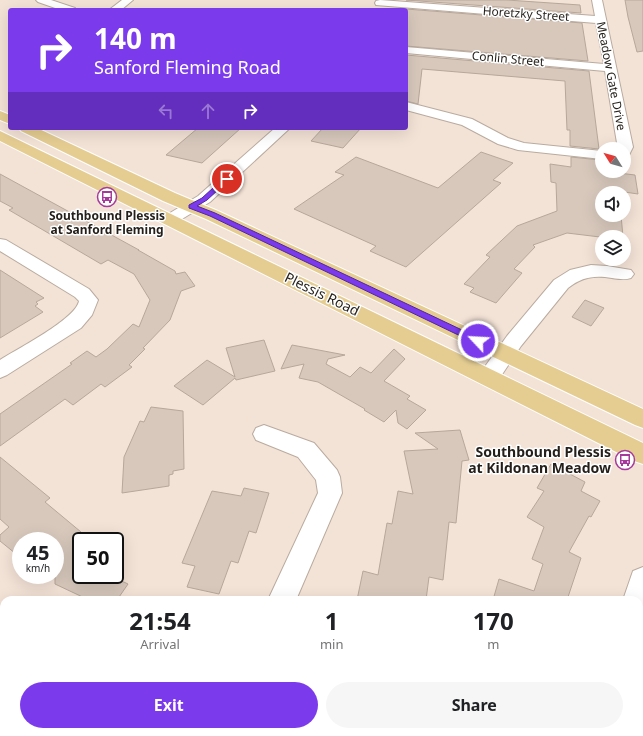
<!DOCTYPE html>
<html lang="en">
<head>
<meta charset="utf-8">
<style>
	:root { --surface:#fff; --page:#f6f6f6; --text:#202124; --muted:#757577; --accent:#7c3aed }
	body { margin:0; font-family:"Noto Sans",sans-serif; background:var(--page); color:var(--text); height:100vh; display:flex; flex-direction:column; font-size:15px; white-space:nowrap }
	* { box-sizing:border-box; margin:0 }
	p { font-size:13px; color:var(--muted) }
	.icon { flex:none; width:22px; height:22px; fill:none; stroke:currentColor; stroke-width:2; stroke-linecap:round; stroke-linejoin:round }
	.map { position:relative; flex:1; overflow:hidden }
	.panel { position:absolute; left:0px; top:596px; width:643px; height:140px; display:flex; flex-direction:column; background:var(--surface); border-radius:12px 12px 0 0; box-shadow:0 4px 16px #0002 }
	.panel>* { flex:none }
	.banner { position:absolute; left:8px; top:8px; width:400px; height:122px; border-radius:4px; box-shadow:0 4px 16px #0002; background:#7c3aed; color:#fff; overflow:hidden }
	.needle { width:26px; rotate:307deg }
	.controls { position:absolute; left:595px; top:142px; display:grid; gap:8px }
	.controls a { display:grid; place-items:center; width:36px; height:36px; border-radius:50%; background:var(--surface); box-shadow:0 4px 16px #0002; font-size:20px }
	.speed { position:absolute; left:12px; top:532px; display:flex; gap:8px; font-size:20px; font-weight:700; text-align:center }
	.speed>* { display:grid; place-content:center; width:52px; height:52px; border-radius:50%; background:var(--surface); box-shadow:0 4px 16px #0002; line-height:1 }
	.speed small { font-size:10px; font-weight:400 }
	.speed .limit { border:2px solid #111; border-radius:6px; background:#fff; color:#111 }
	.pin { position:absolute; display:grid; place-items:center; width:34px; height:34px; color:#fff; margin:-17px; border:2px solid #fff; border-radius:50%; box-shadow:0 1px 4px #0007 }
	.me { position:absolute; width:44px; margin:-22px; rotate:295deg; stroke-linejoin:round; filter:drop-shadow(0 0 3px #0008) }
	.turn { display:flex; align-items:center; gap:14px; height:84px; padding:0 20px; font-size:18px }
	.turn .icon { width:52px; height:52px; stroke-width:2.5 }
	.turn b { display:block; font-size:28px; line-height:34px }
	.lanes { display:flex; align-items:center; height:38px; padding:0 20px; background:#0003; justify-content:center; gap:20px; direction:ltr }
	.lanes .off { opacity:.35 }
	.eta { display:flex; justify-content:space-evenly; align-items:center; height:68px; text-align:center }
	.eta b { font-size:24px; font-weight:700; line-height:28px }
	.button { display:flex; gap:8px; margin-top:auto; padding:8px 20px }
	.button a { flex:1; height:46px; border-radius:24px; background:var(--accent); color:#fff; font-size:16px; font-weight:700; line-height:46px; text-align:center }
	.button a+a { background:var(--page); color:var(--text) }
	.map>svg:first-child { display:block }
</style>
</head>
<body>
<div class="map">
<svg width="643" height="736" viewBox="0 0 643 736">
	<rect width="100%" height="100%" fill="#f3e2d6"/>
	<path fill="#d8c8bc" stroke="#b7a79b" d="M406,0h101l73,5 1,8z
		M625,0h18v51l-6,1 -9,-35z
		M406,9l176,14 6,38 -182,-15z
		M406,55l183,16 10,78 -29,-3v-16h-3l-2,-49 -143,-12 -4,35 -12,-3z
		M198,128h43l-39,35 -36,-8z
		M323,128h38l-18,20 -32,-7z
		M481,152l32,11 -20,17 8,3 -95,84 -36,-16 6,-5 -82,-37 50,-34 -9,-3 21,-15 82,31z
		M571,157l29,3 2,11 33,4 3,19 -20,-3v2h-16v22h19l2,22h-23l-33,-4 -34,12 2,2 -21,22 8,4 -26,30 -26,-11 4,-4 -10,-4 26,-27 -4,-2 31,-29 40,-15 -1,-28 -5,-1 -1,-18 21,3z
		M0,174l139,76h-1l37,21 1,3 9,-2 10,14 -14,5 -11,29 -27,28 2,1 -16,16 3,2 -27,20 -4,-3 -28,21 -8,-6 -65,47v-32l72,-50 -2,-1 17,-12 9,6 11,-8 26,-25 6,3 11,-27 -16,-26 -26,-14 -7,4 -92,-54 4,-2 -13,-7z
		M0,270l44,28 -8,4 2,2 -3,2 8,6 -43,26z
		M585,300l19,8 -13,18 -19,-9z
		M264,340l11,31 -39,9 -1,-2 -32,27 -29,-19 33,-26 28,17 -9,-29z
		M292,345l53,10 -17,4 -2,5 24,13 10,-10 11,6 23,-24 11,10 -21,22 26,15 -3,3 19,11 -19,19 -9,-6 -2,-13 -12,12 -20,-12 1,-1 -47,-27 -19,-4 5,-14 -23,5z
		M151,407l32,4 1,58 -11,2v3l-4,1v11l-47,7 2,-36 16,-36 4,1z
		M460,430l9,30 -7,1 -6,62 -7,-1 -6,58 -14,-3 -3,23h-69l6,-29 15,4 9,-52 5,1 6,-33 15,3 -9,-43 34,-2 -23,-16z
		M0,457l50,41 -5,4 36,30v43h28l19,9 -11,16h-28l-34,-16v-43h-34v17l-21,-17v-6l9,-8 -9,-8z
		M551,464l34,18 -4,9 19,10 -9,16 -2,-1 -20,36 12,6 -14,42h-74l6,-21 35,12 9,-27 -11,-5 12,-32 -17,-10 17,-26 -7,-3z
		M244,488l25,5 -13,40 -7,-2 -11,32 -7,-2 -12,33 -32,-7 8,-21 -13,-3 30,-72 29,5z"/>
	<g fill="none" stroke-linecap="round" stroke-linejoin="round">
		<defs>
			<path id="minor" d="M36,0h15l24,8 1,2h-15l-23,-8z
				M122,0h11l-12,10h-12z
				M380,0l215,16 -3,-16h10l31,147 -4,8 -5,1v-7h-6l-13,-78 -199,-18v-6l198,17 -8,-41 -220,-18 -1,-2 1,-2z
				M406,102l66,17 36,19 16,5 78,8v8l-84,-9 -20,-6 -36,-19 -56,-15z
				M275,128h15l-80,74 -33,20 -6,2 -6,-2 -2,-3 2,-3 33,-20z
				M0,239l6,1 83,49 9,11 -6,15 -11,13 -74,47 -7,3v-18c17,-11 76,-41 79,-59l-4,-4 -75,-46z
				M591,265l16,1 24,4 3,4 -3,4c-6,2 -12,1 -19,0 -18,-3 -30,-1 -44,10l-47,58 -24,36 -8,3 -8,-3 -3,-5 3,-5 26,-36 47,-56 16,-10z
				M264,425l50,18 23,27 3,7 2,16 -46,107h-28l50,-107 -2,-13 -18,-23 -42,-17 -3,-6 3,-6z
				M643,567v44l-4,2v-13h-16l10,-29z
				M0,635l4,2v30l-4,-2z
				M244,732h46l2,4h-46z
				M607,732h32l-1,4h-32z"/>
			<path id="major" d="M0,111l10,4v9l-10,-4z
				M19,128h18l138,65 43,18 425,198v19l-8,-3 -429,-206 -43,-18 -142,-70z
				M0,131l643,312v21l-9,-3 -634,-320z"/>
		</defs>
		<use href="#minor" stroke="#baab9f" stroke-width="2"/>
		<use href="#major" stroke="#fff" stroke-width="2"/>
		<use href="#minor" fill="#fff" fill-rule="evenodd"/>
		<use href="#major" fill="#e5cd92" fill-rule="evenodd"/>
	</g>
	<path fill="#7c3aed" stroke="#51269a" d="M225,177l5,2 -23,21 -10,6 18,7 266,126 1,2 -1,2h-6l-265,-127 -21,-8v-3l13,-7z"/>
	<defs>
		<symbol id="bus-ring" viewBox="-11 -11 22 22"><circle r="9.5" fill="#fff" stroke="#a63a9b" stroke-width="1.5"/><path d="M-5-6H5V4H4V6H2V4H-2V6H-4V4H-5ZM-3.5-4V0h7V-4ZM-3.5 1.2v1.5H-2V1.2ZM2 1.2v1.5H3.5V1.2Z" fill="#a63a9b"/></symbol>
	</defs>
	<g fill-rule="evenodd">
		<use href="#bus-ring" x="96" y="186" width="22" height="22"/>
		<use href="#bus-ring" x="614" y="449" width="22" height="22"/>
	</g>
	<g text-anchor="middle" stroke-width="3" stroke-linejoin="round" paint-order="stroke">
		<g font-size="12" fill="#241f1a" stroke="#fff">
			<text transform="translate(526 14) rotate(4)" y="4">Horetzky Street</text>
			<text transform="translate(508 59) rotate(5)" y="4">Conlin Street</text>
			<text transform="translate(611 76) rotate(79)" y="4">Meadow Gate Drive</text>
		</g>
		<g font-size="12" font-weight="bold" fill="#241f1a" stroke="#fff">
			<text x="107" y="220">Southbound Plessis<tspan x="107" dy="14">at Sanford Fleming</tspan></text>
		</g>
		<g font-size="14" fill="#241f1a" stroke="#fff">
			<text transform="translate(322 294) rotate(26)" y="5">Plessis Road</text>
		</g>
		<g font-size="14" font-weight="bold" fill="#241f1a" stroke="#fff" text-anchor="end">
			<text x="611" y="457">Southbound Plessis<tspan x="611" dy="16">at Kildonan Meadow</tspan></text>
		</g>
	</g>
</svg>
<div class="controls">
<a><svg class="needle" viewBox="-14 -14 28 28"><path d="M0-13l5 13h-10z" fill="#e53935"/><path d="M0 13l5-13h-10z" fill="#757577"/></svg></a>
<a><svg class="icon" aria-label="sound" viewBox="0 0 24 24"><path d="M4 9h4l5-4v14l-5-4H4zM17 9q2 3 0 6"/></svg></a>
<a><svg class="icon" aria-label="layers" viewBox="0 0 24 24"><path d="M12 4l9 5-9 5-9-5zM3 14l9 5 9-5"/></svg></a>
</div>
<div class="speed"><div>45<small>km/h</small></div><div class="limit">50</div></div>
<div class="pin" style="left:227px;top:179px;background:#d93025"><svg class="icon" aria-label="arrive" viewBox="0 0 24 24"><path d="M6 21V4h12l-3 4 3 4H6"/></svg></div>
<svg class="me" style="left:478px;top:341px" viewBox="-20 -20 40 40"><circle r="17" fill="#7c3aed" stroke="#fff" stroke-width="3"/><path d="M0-11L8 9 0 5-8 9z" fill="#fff"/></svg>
<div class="banner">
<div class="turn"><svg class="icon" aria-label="right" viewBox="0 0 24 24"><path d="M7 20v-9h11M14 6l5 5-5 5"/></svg><div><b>140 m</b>Sanford Fleming Road</div></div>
<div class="lanes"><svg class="icon off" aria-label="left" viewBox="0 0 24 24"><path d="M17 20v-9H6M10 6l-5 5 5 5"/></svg><svg class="icon off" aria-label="ahead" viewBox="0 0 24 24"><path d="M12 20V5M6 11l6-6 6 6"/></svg><svg class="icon" aria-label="right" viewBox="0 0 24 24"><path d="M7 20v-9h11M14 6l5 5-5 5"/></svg></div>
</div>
<section class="panel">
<div class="eta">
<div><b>21:54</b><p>Arrival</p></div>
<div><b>1</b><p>min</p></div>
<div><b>170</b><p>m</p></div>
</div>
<div class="button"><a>Exit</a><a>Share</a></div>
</section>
</div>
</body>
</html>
